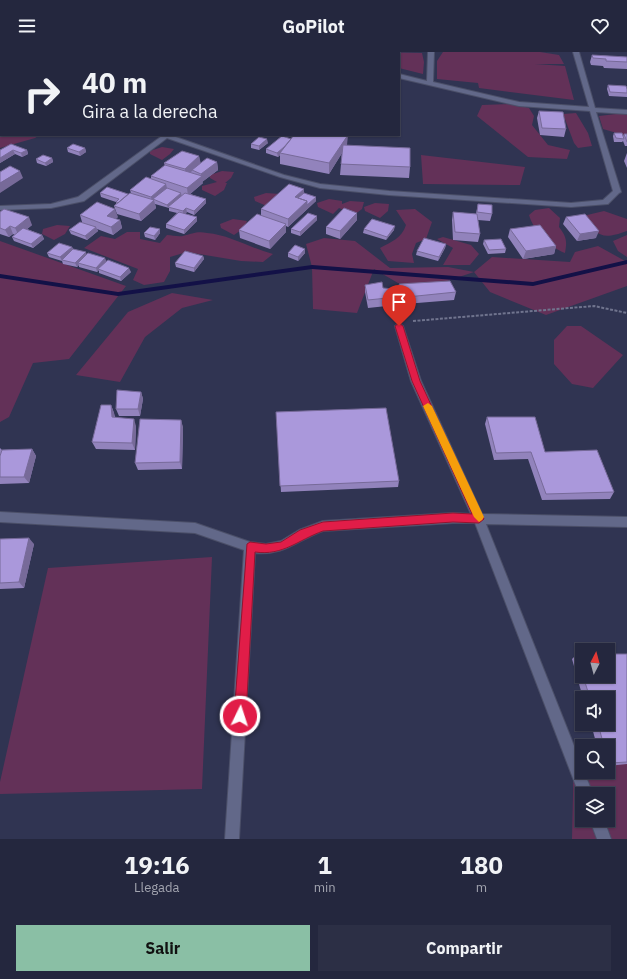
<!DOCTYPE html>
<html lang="es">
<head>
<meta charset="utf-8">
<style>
	:root { --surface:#24273e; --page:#2c2f45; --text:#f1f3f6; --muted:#a3a5b0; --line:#414458; --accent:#8abfa5 }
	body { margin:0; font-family:"IBM Plex Sans",sans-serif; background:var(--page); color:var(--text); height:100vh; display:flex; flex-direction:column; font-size:15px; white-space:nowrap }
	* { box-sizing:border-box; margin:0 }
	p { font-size:13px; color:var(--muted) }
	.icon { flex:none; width:22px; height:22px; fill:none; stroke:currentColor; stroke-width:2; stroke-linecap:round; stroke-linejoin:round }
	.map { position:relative; height:787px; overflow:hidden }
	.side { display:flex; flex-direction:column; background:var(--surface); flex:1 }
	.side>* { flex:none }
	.guide { position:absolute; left:0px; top:0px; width:400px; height:84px; box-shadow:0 1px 3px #0004,0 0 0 1px var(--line); background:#24273e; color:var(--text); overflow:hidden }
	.needle { width:26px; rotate:6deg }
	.tools { position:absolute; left:575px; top:591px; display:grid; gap:8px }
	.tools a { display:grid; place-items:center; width:40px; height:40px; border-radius:0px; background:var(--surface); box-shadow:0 1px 3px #0004,0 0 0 1px var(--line); font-size:20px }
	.pin { position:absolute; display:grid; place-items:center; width:34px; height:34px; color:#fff; margin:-41px -17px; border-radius:50% 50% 50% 0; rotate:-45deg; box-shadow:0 0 4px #0007 }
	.pin .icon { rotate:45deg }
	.me { position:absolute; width:44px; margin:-22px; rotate:4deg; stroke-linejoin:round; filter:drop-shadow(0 0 3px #0008) }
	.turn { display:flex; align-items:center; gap:14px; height:84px; padding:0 16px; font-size:18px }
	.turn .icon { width:52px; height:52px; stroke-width:2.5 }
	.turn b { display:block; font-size:28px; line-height:34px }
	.eta { display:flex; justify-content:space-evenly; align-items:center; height:68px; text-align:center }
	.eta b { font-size:24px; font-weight:700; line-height:28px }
	.action { display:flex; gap:8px; margin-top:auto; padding:8px 16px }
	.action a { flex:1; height:46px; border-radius:0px; background:var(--accent); color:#111; font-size:16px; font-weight:700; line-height:46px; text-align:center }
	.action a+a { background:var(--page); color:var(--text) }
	header { display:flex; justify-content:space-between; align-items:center; height:52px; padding:0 16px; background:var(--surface); font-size:18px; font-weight:700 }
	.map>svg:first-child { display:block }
</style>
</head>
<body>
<header><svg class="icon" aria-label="menu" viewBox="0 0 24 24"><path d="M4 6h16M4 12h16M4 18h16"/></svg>GoPilot<svg class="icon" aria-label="heart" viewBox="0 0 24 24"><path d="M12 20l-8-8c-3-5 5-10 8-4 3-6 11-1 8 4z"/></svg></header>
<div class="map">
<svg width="627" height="787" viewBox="0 0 627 787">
	<rect width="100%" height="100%" fill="#303452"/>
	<path fill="#633158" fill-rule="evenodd" d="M368,0l54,1 2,9 -1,12 -24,-6v-15h-39z
		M443,0h97l19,3 5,9h-29l30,2 9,34 -95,-12 -1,-5 -41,-4v-18z
		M512,52l17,4 5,8 -2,9 16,20 22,5 -3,9 -39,-2 -51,-41 5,-11z
		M576,61l12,20 4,13 -14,2 -4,-5 -11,-29z
		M616,62h11v22l-24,-7 -4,-13z
		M0,74l1,9h39l-5,3 -35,10z
		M162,95l12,2 -4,5 -8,6 -12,-6v-3z
		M421,103l104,12 -5,18 -97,-1z
		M222,119l12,1 -3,6 -6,5h2l-3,7 -9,6 -13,-6v-4l15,-4 -7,-4v-3z
		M266,141l14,1 -11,13 -14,-6 -1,-4z
		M329,147l13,2v3l8,-3 14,1 -2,7 -8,6 -15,-7 -6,6 -15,-7 -1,-4z
		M375,151l14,1 -1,7 -8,7 -15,-7 -1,-4z
		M549,156l11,10 -1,9c8,10 8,15 6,26 -14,-5 -32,-23 -36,-38l6,-5z
		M415,157l17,13 -6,17 -10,4 -4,11 2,9 -26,-2 -8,-13c11,-6 22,-10 26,-23l-10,-15z
		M604,159l23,8v12c-25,9 -29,6 -44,-15z
		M233,167l14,2 -3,7 -10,7 -13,-7 -1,-4z
		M57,173l13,1 -5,8 -11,6 -12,-6 1,-5z
		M127,180h13v7l20,4 7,-8c5,0 11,2 16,1 9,-2 14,-5 24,-3 23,2 43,15 66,21l-10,8 -22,-1 -54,-9 -17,5v14l-6,11 -20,3 -11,-5 5,-11 -54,-21 17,-12 14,3z
		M627,183v22l-9,-6 -5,-10z
		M443,185l28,8 8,9 -9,11h-27l10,-17 -16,-9z
		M324,186l31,3 35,27 58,-1 26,5 18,-15 78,5 5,-10 23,-6 29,16v24l-81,29 -56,-23 -16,-20 -45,15 -31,-4 -24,-14 -17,44 -44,-4 -1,-42 -6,-23z
		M0,189l126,45 -57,73 -36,4 -24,54 -9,5z
		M172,241l41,7 -31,8 -37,29 -25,45 -44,-7 52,-63z
		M567,274h14l42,29 -30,33 -21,-4 -18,-20v-24z
		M212,505l-10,232 -202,5v-12l48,-214z
		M627,670v117h-55l2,-91zM582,694h26v26h-26zM582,742h26v26h-26z"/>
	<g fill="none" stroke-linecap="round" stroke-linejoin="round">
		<path fill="#131147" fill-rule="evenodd" d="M627,208v4l-94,22 -221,-17 -194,27 -118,-18v-4l118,18 194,-27 221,17z"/>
		<defs>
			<path id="minor" d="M283,0h6l-7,1z
				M307,0h9l1,1h-9z
				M428,0h6l-1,30 86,20 70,5 -16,-55h6l16,56 32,2v4l-31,-2 25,80 -2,1 -11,11 -37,3 -182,-12 -69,-7 -40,-11 -113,-39 -83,63 -33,7 -51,2v-4l51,-2 27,-7 84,-61 -1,-1h9l114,40 36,9 69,7 182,12 32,-3 10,-9 -23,-80 -71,-5 -120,-28v-4l28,7z
				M0,30h1v4h-1z
				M399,271l4,3 18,55 61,133 145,3v10l-141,-3 96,242v6h2l9,22h-11l-1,5 -106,-276h-22l-130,8c-26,9 -38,25 -68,22l-16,286h-14l19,-289 -49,-17 -195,-11v-10l195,11 55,19 16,2 15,-3 18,-11 24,-9 130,-8 18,1 -60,-133 -16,-55z
				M590,768h14l7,19h-14z"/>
		</defs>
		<use href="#minor" stroke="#4b4f68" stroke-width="2"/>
		<path stroke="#70748e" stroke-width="2" stroke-dasharray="3 1.5" stroke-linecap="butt" d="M413,269l181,-15 33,7"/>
		<use href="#minor" fill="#626889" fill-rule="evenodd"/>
	</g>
	<path fill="#9283bc" d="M592,3l35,2v12l-23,-1 -1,-2 -12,-1 -1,-3z
		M608,33l19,4v8l-18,-1 -2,-7z
		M539,59l27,18 -2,8 -24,-2 -3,-17z
		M614,81l9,3 1,-2h3v12h-2l-2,-5 -1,1h-8l-1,-6z
		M291,87l56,7 63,21 -1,11 -69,-3 2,-22 -13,21 -49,-10v-9l-2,2 -12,-4v-4z
		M268,91l-9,7 -8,-2v-4z
		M67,96h18l1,4 -6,4 -12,-4z
		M0,98h27l1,4 -6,3 -7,-3 -15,9z
		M627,101v15l-3,-7z
		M199,104l1,7 17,-1 1,8 -16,12 1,1 -13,11 16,5v4l-12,12 -7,-3 -2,2 12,7 -13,13 -18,-6v-4l11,-11 -8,-2v-3l-14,-4 1,4 -15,13 -24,-7 -3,-8 2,-2v-2l-15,-5 -1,-4 28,1 3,-1 -1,-3 21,-11v-3l14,-10 -1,-3z
		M52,106l1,4 -7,4 -9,-3 -1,-4z
		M304,137v4l12,8 -28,26 -2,-1v6l-16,17 -30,-11 -1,-8 22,-14v-7z
		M478,152l14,10 -2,7 -12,-1 2,14 -2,8 -25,-2 -1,-20 1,-8 23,2z
		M0,160l32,13 -5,4 15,6 2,4 -11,9 -19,-7 -2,-4 3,-2 -2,-1 -4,3 -9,-3z
		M80,163l38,2 -3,2 5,1 2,8 -9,7 -16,-6 1,2 -11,9 -16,-6 -2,-4 13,-8z
		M317,164v4l-17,16 -9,-3v-4z
		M566,165l30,21 -19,3 -14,-17z
		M357,168l-17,19 -14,-5v-7z
		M160,177v4l-5,7 -10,-3 -1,-4z
		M364,177l30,1 -8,10 -23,-7z
		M510,177l46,17 -2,8 -31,5 -15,-22z
		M484,188l22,9 -1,4 -17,1 -5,-10z
		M446,192l-1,4 -7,13 -22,-6 1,-4z
		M72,195l1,2 33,12 25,11 -10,9 -22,-8v-3l-2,2 -18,-5v-2l-2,2 -14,-3 -1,-3 -13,-4 -2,-4z
		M288,201h17l-7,8 -10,-4z
		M203,204l1,3 -10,13 -18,-5 -1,-4z
		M399,232l57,8 -2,8 -49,4 -7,-12z
		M365,233l18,3 14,9 -1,8 -28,3 -3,-16z
		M141,340l2,7 -3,17h-21l-3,-7z
		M111,353l3,8 1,4 21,9 -1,24 -39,-1 -4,-7z
		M276,360l123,69 -1,6 -117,5z
		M487,365l58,35 69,40 -4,7 -68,1 -14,-41 -34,1 -9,-36z
		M181,368l2,8 -1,41 -44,1 -3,-7z
		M0,396l2,2 30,-1 4,7 -7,27 -29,1z
		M0,487l34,5 -10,44 -24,1z
		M577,602h5v22h26l19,-22v110l-19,2v-20h-11l-6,-22h17v-26h-25l-11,-39z"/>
	<path fill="#776a99" d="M154,0h13l-1,1h-13z
		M348,83l-1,10 -18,29v-11z
		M267,87l1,4 -9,7v-4z
		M293,88l-13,13v2l-2,2 -1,-4z
		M85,96l1,4 -6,4 -1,-4z
		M13,98l2,4 -15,9v-5z
		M27,98l1,4 -6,3 -1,-4z
		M199,104l2,8 -9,6v1l-6,6 -1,-8z
		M52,106l1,4 -7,4 -1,-3z
		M217,110l1,8 -16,12 1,1 -15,13 -1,-8 14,-12v-2z
		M20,119l3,7 -23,15v-10z
		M166,132l2,8 -15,7v2l1,-1 2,8 -15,13 -2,-7 13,-12 -1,-5z
		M304,137v8l-6,5 -3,-5z
		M181,141l1,4 -14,10v1l-1,-3z
		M316,145v4l-28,26v-8l19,-18z
		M206,147v4l-12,12v-4z
		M186,156l1,4 -4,3v-4z
		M115,157l3,8 -9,6 -2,-7z
		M357,161v7l-17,19v-8z
		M317,164v4l-17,16v-4z
		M29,165l3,8 -13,11 -4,-8z
		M197,165v4l-13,13v-4z
		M120,168l2,8 -9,7 -2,-8z
		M286,172v8l-16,17 -1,-8z
		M10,174l3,8 -4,3 -4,-7z
		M395,174l-1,4 -8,10 1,-3z
		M96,175l2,4 -11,9 -2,-4z
		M160,177v4l-5,7 -1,-4z
		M599,179l-3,7 -19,3 3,-7z
		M42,183l2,4 -11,9 -2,-4z
		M446,192l-1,4 -7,13 1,-4z
		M556,194l-2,8 -31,5 3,-8z
		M72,195l2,4 -12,9v1l-2,-4z
		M305,197v4l-7,8v-4z
		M86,200l1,4 -9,7 1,2 -2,2 -2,-4z
		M203,204l1,3 -10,13v-4z
		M105,206l2,4 -9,7 1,1 -2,2 -1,-4z
		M129,216l2,4 -10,9 -1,-4z
		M141,340l2,7 -3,17 -2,-7z
		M111,353l3,8 1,11 -3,-7z
		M134,367l2,7 -1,24 -3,-7z
		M181,368l2,8 -1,41 -2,-7z
		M32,397l4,7 -7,27 -5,-6z
		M29,486l5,6 -10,44 -5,-6z"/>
	<path fill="#aa98db" stroke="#776a99" d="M131,0h23l-1,1h-18z
		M592,3l35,2v5l-21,-1v-2l-13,-1z
		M608,33l18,1 1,3v4l-17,-1z
		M1,50v9h-1v-8z
		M539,59l24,1 3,17 -24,-1z
		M614,81h8l2,6 -8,-1z
		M624,82h3v8z
		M294,83h54l-19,28 -49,-10z
		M282,84l9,3 -7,8 -7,6 -11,-4z
		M259,85l8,2 -8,7 -8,-2z
		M11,92l16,6 -6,3 -8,-3 -13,8v-8z
		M73,92l12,4 -6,4 -12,-4z
		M343,93l67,3v19l-69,-3z
		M182,99l17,5 -14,13 -21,-6z
		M43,103l9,3 -7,5 -9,-4z
		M207,106l10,4 -16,12 -9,-4z
		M165,113l37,11 -15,12 -36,-12z
		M10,114l10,5 -20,12v-11z
		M146,125l20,7 -15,13 -21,-7z
		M289,132l15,5 -9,8 12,4 -19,18 -27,-10z
		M107,135l21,7 -10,9 -2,-1 3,-3 -19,-6z
		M167,136l14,5 -14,12 -14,-6z
		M130,141l24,7 -15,14 -25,-8z
		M185,141l21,6 -12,12 -8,-3 -3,3 -15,-4z
		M304,141l12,4 -9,8v-4l-9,-3z
		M97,150l18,7 -8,7 13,4 -9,7 -31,-12z
		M478,152l14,1v9l-15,-2z
		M344,156l13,5 -17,18 -14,-4z
		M4,157l25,8 -14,11 -5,-2 -5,4 -5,-2v-16z
		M179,160l18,5 -13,13 -18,-6z
		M453,160l24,2 3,20 -25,-2z
		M308,161l9,3 -17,16 -9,-3z
		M257,162l29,10 -17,17 -30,-11z
		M585,162l14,17 -19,3 -14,-17z
		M372,167l23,7 -8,11 -23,-8z
		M80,170l16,5 -11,9 -16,-6z
		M540,173l16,21 -30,5 -16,-22z
		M150,175l10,2 -6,7 -10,-3z
		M23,176l19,7 -11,9 -19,-7z
		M424,186l22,6 -7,13 -22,-6z
		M501,187l5,10 -17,1 -5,-10z
		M59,191l13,4 -12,10 -13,-4z
		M295,193l10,4 -7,8 -10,-4z
		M73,197l13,3 -11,11 -13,-3z
		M185,199l18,5 -9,12 -19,-5z
		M88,201l17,5 -9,10 -18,-5z
		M108,208l21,8 -9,9 -22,-8z
		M450,229l6,11 -49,5 -8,-13z
		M382,230l1,6 11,1 3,8 -29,3 -3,-15z
		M117,338l24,2 -3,17h-22z
		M101,353h10l1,12 22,2 -2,24 -40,-1z
		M386,356l13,73 -119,5 -4,-74z
		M487,365h48l10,35 52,-2 17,42 -68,2 -15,-42 -35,1z
		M140,367l41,1 -1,42 -45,1z
		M32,397l-8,28h-24v-21l2,-6z
		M29,486l-10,44 -19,1v-44z
		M577,602h5v18z
		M608,602h19v108l-17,1 -2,-5v-12h-4l-6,-22h10v-26h-18l-7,-22h25z"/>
	<path fill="#e11d48" stroke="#92132f" d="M399,271l4,3 17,55 64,138 -5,4 -26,-1 -130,9c-25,9 -40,25 -68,21l-9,164 -2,4 -4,2 -4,-2 -2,-4 13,-172 3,-2 16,2 15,-2 19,-12 23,-8 130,-9 19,1 -60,-133 -17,-55z"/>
	<path fill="#f59e0b" d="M428,351l4,3 52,111 -2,3 -3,2 -5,-5 -51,-111z"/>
</svg>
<div class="tools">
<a><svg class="needle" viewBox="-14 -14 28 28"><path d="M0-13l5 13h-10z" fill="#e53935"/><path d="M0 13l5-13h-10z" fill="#a3a5b0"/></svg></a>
<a><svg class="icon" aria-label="sound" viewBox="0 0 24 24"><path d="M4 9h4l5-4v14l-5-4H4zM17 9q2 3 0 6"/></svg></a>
<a><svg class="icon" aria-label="search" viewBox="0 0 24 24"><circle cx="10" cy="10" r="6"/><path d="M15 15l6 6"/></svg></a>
<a><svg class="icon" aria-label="layers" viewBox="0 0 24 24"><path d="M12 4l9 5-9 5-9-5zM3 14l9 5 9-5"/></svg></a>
</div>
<div class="pin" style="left:399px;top:274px;background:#d93025"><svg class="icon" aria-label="arrive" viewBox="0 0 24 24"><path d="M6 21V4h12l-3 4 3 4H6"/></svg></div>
<svg class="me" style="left:240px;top:664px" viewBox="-20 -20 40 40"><circle r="17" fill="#e11d48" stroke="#fff" stroke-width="3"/><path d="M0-11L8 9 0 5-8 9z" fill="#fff"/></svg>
<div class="guide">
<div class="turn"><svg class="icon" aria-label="right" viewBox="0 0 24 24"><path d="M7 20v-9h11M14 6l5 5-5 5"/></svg><div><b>40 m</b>Gira a la derecha</div></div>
</div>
</div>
<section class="side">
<div class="eta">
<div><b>19:16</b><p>Llegada</p></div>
<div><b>1</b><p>min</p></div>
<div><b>180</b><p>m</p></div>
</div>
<div class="action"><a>Salir</a><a>Compartir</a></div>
</section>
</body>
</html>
